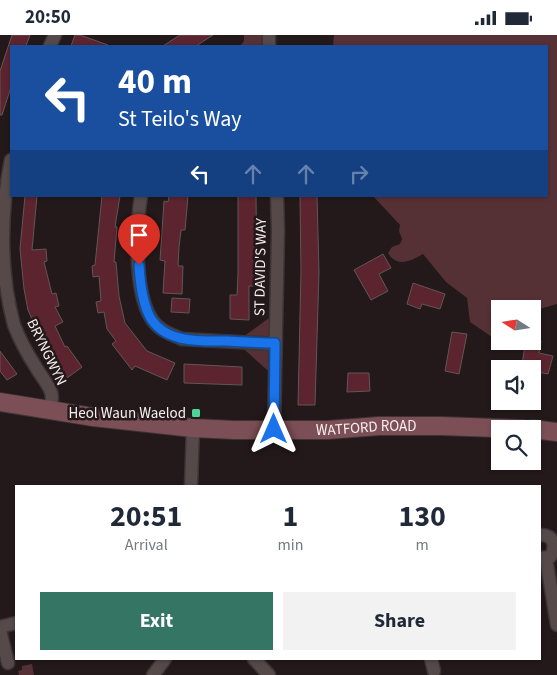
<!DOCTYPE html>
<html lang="en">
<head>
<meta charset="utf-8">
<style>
	:root { --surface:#fff; --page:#f2f2f3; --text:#1f2937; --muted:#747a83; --accent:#347564 }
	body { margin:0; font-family:"Source Sans 3",sans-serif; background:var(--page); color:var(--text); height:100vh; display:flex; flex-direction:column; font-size:19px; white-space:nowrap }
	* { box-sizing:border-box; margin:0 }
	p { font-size:16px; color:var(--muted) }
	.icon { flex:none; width:28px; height:28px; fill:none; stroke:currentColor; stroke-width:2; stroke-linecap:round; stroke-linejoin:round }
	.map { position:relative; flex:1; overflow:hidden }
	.drawer { position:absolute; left:15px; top:450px; width:526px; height:175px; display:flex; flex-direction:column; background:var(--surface); border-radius:0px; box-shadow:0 1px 4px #0004 }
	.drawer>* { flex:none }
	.hud { position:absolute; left:10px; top:10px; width:538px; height:152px; border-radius:0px; box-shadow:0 1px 4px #0004; background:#1a4fa0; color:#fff; overflow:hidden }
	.needle { width:32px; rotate:282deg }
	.tools { position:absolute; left:491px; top:265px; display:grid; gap:10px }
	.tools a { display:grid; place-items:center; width:50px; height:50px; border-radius:0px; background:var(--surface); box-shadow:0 1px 4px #0004; font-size:25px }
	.pin { position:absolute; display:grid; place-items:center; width:42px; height:42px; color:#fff; margin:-51px -21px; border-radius:50% 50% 50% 0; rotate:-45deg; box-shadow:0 0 5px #0007 }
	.pin .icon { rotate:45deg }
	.me { position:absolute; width:55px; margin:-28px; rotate:0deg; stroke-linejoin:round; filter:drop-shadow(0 0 4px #0008) }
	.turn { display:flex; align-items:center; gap:18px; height:105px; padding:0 25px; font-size:22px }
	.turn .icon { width:65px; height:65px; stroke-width:2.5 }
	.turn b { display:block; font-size:35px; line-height:42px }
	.lanes { display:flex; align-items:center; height:48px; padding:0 25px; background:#0003; justify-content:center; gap:25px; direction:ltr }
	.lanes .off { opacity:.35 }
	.eta { display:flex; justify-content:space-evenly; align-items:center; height:85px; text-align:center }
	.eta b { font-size:30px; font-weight:700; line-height:35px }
	.action { display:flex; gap:10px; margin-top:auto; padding:10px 25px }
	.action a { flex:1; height:58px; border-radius:0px; background:var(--accent); color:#fff; font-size:20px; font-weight:700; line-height:58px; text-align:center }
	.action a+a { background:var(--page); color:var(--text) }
	.status { display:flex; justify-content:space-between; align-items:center; height:35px; padding:0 25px; background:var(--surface); direction:ltr }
	.status svg { height:14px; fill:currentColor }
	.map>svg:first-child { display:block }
</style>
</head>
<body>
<div class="status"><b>20:50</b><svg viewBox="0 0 49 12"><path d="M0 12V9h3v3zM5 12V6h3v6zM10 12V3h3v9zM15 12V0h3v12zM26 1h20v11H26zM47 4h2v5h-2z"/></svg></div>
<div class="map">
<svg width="557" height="640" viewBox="0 0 557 640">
	<rect width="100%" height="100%" fill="#23181a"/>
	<path fill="#553136" d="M244,0h25v11h-29l4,-5z
		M334,0h223v269l-24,7 -1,-2h-32v32l17,1 -12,4 -35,-24 -3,-24 -21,-16 -23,-28c-12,7 -26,14 -35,-1l4,-6 8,-3 2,-5 -3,-8 1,-6 -27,-29h173v-150h-213z
		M276,278l-1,64 -39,-35z
		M32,629l2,11h-15l-1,-4 4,-1v-4z"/>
	<path fill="#5c242e" stroke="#625657" d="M12,0h18l-4,11h-15v41l-9,28h-2v-44z
		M75,0h5l28,10v1h-37z
		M180,0h33l-17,11h-33z
		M25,161h12l-5,54 14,-1 1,12 -3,1 8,32 4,-1 3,13 -4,1 8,15 -8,4 10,21 2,-1 15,21 -15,11 -20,-27 -9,-18 -10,-23 -4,-21 -4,-40z
		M102,161h18l-5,31h2l-3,35h2l3,34 6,27 22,28 28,12 -8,17 -32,-14 -3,4 -20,-26 4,-3 -9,-12 -3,-17 -6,1 -2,-11 5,-1 -2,-25 -6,1 -1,-11 3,-1z
		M169,161h19l-3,34h-4l-2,17 -1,19h5l-1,28 -19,-1 2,-32 -5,-1 1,-14 3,-45 4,1z
		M238,161h18l1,90h-8v34l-19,-1v-24h7l1,-21z
		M300,161h17l2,76 -4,133h-17l3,-134z
		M383,219l8,14 -12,6 9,17 -17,9 -17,-30z
		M413,248l32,11 -5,15 -18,-5 -2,5 -13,-5z
		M172,263l18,1 -1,14 -18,-1z
		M452,297l15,2 -8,40 -14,-3z
		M526,306h15l-2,12 14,3 -5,18 -16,-3v-2h-11z
		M0,316l17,23 -10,6 -7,-9z
		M184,329l58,3v18l-58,-2z
		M348,338h21l1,18 -23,1z"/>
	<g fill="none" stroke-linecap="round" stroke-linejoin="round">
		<defs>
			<path id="street" d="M269,0v11
				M50,11l5,-11
				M11,125c-11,54 -11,113 3,165 6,16 14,30 23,44 4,7 11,15 14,23 2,5 0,13 0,19
				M141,161c-5,31 -7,95 10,122 7,12 19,16 31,21l93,5
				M274,394l4,-198 -1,-35
				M191,451l2,-58
				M540,500c14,-1 17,12 10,22l-10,1
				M546,523l11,67
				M0,592l16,-4
				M0,595l8,33
				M254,624l15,16
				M431,624l3,12
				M153,640l12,-16"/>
			<g id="secondary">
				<path id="s1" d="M0,367l93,15 100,11 41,2h93l52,-4h62l83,3"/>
				<path d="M532,394l25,3"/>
			</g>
		</defs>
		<use href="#street" stroke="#3b3334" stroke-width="15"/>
		<use href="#secondary" stroke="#3b3334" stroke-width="20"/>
		<use href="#street" stroke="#55494a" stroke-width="12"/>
		<use href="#secondary" stroke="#7c4f56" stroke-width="18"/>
	</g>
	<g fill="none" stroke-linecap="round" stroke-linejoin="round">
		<defs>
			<path id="route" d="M139,230c1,17 3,37 11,52 15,27 53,24 78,24 16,1 31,2 47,2l-1,86"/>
		</defs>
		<use href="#route" stroke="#114b97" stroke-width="12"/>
		<use href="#route" stroke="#1a73e8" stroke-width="9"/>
	</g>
	<rect fill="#4dd39a" stroke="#23181a" stroke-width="2" x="191" y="373" width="10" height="10" rx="2.5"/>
	<g text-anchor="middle" stroke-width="5" stroke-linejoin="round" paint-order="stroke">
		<g font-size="15" fill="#f5edee" stroke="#23181a">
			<text transform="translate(260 232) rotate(-89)" y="5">ST DAVID'S WAY</text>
			<text transform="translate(47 317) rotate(64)" y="5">BRYNGWYN</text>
			<text dy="5" stroke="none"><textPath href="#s1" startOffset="368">WATFORD ROAD</textPath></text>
		</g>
		<g font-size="15" fill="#f5edee" stroke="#23181a" text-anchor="end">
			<text x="186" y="383">Heol Waun Waelod</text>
		</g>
	</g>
</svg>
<div class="tools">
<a><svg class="needle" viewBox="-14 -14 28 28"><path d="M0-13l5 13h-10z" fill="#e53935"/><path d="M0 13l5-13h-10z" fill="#747a83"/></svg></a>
<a><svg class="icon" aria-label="sound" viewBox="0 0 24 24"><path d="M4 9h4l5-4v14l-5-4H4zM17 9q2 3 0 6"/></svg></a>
<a><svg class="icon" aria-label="search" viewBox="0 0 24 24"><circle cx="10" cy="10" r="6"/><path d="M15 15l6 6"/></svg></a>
</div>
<div class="pin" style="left:139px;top:230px;background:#d93025"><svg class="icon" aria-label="arrive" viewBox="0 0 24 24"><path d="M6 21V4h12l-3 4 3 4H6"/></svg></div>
<svg class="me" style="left:274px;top:394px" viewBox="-20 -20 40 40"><path d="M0-17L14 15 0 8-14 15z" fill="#1a73e8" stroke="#fff" stroke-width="4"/></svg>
<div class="hud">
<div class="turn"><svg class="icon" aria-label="left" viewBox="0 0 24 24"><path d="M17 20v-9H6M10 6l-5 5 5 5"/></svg><div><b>40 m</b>St Teilo's Way</div></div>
<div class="lanes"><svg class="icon" aria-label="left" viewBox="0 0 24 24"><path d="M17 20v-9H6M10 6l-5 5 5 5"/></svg><svg class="icon off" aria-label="ahead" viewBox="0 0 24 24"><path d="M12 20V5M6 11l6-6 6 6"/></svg><svg class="icon off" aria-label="ahead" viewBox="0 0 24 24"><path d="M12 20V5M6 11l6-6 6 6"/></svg><svg class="icon off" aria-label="right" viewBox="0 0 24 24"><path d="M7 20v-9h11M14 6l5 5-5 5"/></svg></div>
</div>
<section class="drawer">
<div class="eta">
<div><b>20:51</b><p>Arrival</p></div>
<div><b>1</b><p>min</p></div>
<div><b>130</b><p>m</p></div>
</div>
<div class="action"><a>Exit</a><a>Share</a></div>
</section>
</div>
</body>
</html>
